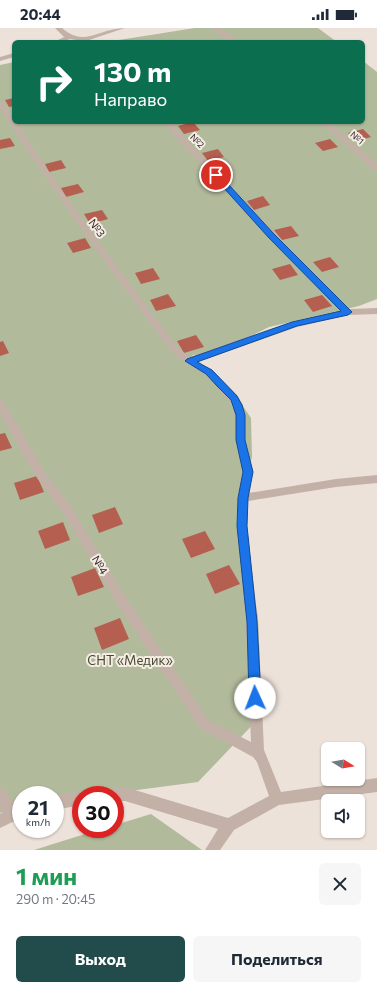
<!DOCTYPE html>
<html lang="ru">
<head>
<meta charset="utf-8">
<style>
	:root { --surface:#fff; --page:#f6f6f7; --text:#1f2937; --muted:#747a83; --accent:#224c4b }
	body { margin:0; font-family:Commissioner,sans-serif; background:var(--page); color:var(--text); height:100vh; display:flex; flex-direction:column; font-size:15px; white-space:nowrap }
	* { box-sizing:border-box; margin:0 }
	p { font-size:13px; color:var(--muted) }
	.icon { flex:none; width:22px; height:22px; fill:none; stroke:currentColor; stroke-width:2; stroke-linecap:round; stroke-linejoin:round }
	.map { position:relative; height:822px; overflow:hidden }
	.drawer { display:flex; flex-direction:column; background:var(--surface); flex:1 }
	.drawer>* { flex:none }
	.top-card { position:absolute; left:12px; top:12px; width:353px; height:84px; border-radius:6px; box-shadow:0 1px 3px #0004; background:#0b6e4f; color:#fff; overflow:hidden }
	.needle { width:26px; rotate:101deg }
	.buttons { position:absolute; left:321px; top:714px; display:grid; gap:8px }
	.buttons a { display:grid; place-items:center; width:44px; height:44px; border-radius:6px; background:var(--surface); box-shadow:0 1px 3px #0004; font-size:20px }
	.speed { position:absolute; left:12px; top:758px; display:flex; gap:8px; font-size:20px; font-weight:700; text-align:center }
	.speed>* { display:grid; place-content:center; width:52px; height:52px; border-radius:50%; background:var(--surface); box-shadow:0 1px 3px #0004; line-height:1 }
	.speed small { font-size:10px; font-weight:400 }
	.speed .limit { border:6px solid #d22; background:#fff; color:#111 }
	.pin { position:absolute; display:grid; place-items:center; width:34px; height:34px; color:#fff; margin:-17px; border:2px solid #fff; border-radius:50%; box-shadow:0 1px 4px #0007 }
	.me { position:absolute; width:44px; margin:-22px; rotate:358deg; stroke-linejoin:round; filter:drop-shadow(0 0 3px #0008) }
	.turn { display:flex; align-items:center; gap:14px; height:84px; padding:0 16px; font-size:18px }
	.turn .icon { width:52px; height:52px; stroke-width:2.5 }
	.turn b { display:block; font-size:28px; line-height:34px }
	.round { display:grid; place-items:center; flex:none; width:42px; height:42px; border-radius:6px; background:var(--page) }
	.headline { display:flex; align-items:center; justify-content:space-between; height:68px; padding:0 16px }
	h1 { font-size:24px; font-weight:700; line-height:30px; color:#1e9e55 }
	.button { display:flex; gap:8px; margin-top:auto; padding:8px 16px }
	.button a { flex:1; height:46px; border-radius:6px; background:var(--accent); color:#fff; font-size:16px; font-weight:700; line-height:46px; text-align:center }
	.button a+a { background:var(--page); color:var(--text) }
	.status { display:flex; justify-content:space-between; align-items:center; height:28px; padding:0 20px; background:var(--surface); direction:ltr }
	.status svg { height:11px; fill:currentColor }
	.map>svg:first-child { display:block }
</style>
</head>
<body>
<div class="status"><b>20:44</b><svg viewBox="0 0 49 12"><path d="M0 12V9h3v3zM5 12V6h3v6zM10 12V3h3v9zM15 12V0h3v12zM26 1h20v11H26zM47 4h2v5h-2z"/></svg></div>
<div class="map">
<svg width="377" height="822" viewBox="0 0 377 822">
	<rect width="100%" height="100%" fill="#ede2d9"/>
	<path fill="#b2ba9c" d="M195,0h123l19,14h-231z
		M363,33l14,11v227l-18,7 -90,21 -54,27 -23,1 43,39 16,24 1,39 -13,48 19,112 4,98 -64,67 -99,13h-18l-26,6v-6h-34v11l-21,7v-748l14,-3v60h349z
		M151,786l51,36h-168l67,-21h14v-4z"/>
	<path fill="#b55f50" d="M14,70v8l-5,1 -4,-7z
		M193,94l7,8 -16,4 -6,-8z
		M363,101l8,8 -15,4 -8,-8z
		M10,110l5,8 -15,3v-9z
		M330,111l8,8 -15,4 -8,-8z
		M218,121l6,8 -16,4 -6,-8z
		M61,132l5,8 -17,4 -4,-8z
		M78,156l6,8 -18,5 -5,-9z
		M263,168l7,9 -16,5 -7,-9z
		M102,182l6,9 -18,5 -6,-10z
		M291,198l8,10 -17,4 -8,-10z
		M85,210l6,10 -18,5 -6,-10z
		M330,229l9,10 -17,5 -9,-10z
		M290,236l8,11 -18,5 -8,-11z
		M153,240l7,11 -19,5 -6,-11z
		M168,266l8,12 -20,5 -6,-11z
		M322,267l10,11 -19,6 -9,-12z
		M196,307l8,12 -20,6 -7,-12z
		M3,313l6,12 -9,3v-14z
		M5,405l7,15 -12,3v-17z
		M37,448l7,16 -24,8 -6,-17z
		M115,479l8,17 -24,9 -7,-18z
		M63,494l7,18 -25,9 -7,-18z
		M205,503l10,18 -24,9 -9,-19z
		M229,537l11,19 -25,10 -9,-20z
		M95,540l9,19 -26,9 -7,-19z
		M120,590l9,21 -27,11 -8,-22z"/>
	<g fill="none" stroke-linecap="round" stroke-linejoin="round">
		<path fill="#c3b1a7" fill-rule="evenodd" d="M55,0h7c23,20 37,0 63,0l-36,12 -7,1 -12,-2 -8,3h-8l10,-5z
			M211,0c11,0 20,6 27,14h-7z
			M14,25v4l-14,4v-4z
			M0,73l2,1 12,17v3h2c50,78 106,152 162,226l12,9 102,-35 49,-12c-43,-44 -86,-88 -128,-134 -17,-18 -35,-34 -50,-54h8c14,18 30,32 45,49 44,47 89,93 134,138l27,-1v6l-29,1 -51,12 -99,35 14,8 25,25 6,10 2,10v25l8,32 -4,21 87,-14 41,-4v8l-41,4 -88,14 -1,25 11,96 6,128 17,42 96,-14v14l-98,13 -45,25 -14,20h-15l13,-21 -93,-28h-10v-6h-9l2,-5 17,-3 103,31 41,-22 -12,-34 -4,-5 -53,-29 -81,-121 -57,-96 -25,-33 -37,-65v-13l3,1 42,71 25,33 57,94 81,121 43,22 -5,-120 -9,-96 1,-28 5,-26 -8,-32v-25l-2,-10 -27,-31 -20,-11 -14,-11c-60,-80 -118,-159 -172,-244z
			M320,94h8l49,42v6h-3z
			M0,760l5,2 10,17 6,-3v14l-21,10v-14l3,-2 -3,-5z
			M81,763l5,4h-5v10l-26,5v-14z"/>
	</g>
	<path fill="#1a73e8" stroke="#114b97" d="M213,145h5l56,61 78,78 -4,3 -51,11 -100,36 15,8 25,26 5,9 3,10v25l8,32 -5,26 -1,28 10,96 4,76 -2,3 -4,2 -4,-2 -2,-3 -2,-76 -10,-96 1,-28 5,-26 -7,-32v-25l-5,-15 -14,-14 -11,-12 -21,-13 2,-2 105,-37 49,-11 -72,-73 -56,-62z"/>
	<g text-anchor="middle" stroke-width="4" stroke-linejoin="round" paint-order="stroke">
		<g font-size="9" fill="#312926" stroke="#f6ece5">
			<text transform="translate(357 110) rotate(41)" y="3">№1</text>
			<text transform="translate(197 113) rotate(45)" y="3">№2</text>
		</g>
		<g font-size="11" fill="#312926" stroke="#f6ece5">
			<text transform="translate(97 200) rotate(53)" y="4">№3</text>
			<text transform="translate(100 537) rotate(59)" y="4">№4</text>
		</g>
		<g font-size="13" fill="#434c2e" stroke="#f6ece5">
			<text x="130" y="637">СНТ «Медик»</text>
		</g>
	</g>
</svg>
<div class="buttons">
<a><svg class="needle" viewBox="-14 -14 28 28"><path d="M0-13l5 13h-10z" fill="#e53935"/><path d="M0 13l5-13h-10z" fill="#747a83"/></svg></a>
<a><svg class="icon" aria-label="sound" viewBox="0 0 24 24"><path d="M4 9h4l5-4v14l-5-4H4zM17 9q2 3 0 6"/></svg></a>
</div>
<div class="speed"><div>21<small>km/h</small></div><div class="limit">30</div></div>
<div class="pin" style="left:216px;top:147px;background:#d93025"><svg class="icon" aria-label="arrive" viewBox="0 0 24 24"><path d="M6 21V4h12l-3 4 3 4H6"/></svg></div>
<svg class="me" style="left:255px;top:670px" viewBox="-20 -20 40 40"><circle r="19" fill="#fff"/><path d="M0-13L10 11 0 6-10 11z" fill="#1a73e8"/></svg>
<div class="top-card">
<div class="turn"><svg class="icon" aria-label="right" viewBox="0 0 24 24"><path d="M7 20v-9h11M14 6l5 5-5 5"/></svg><div><b>130 m</b>Направо</div></div>
</div>
</div>
<section class="drawer">
<div class="headline"><div><h1>1 мин</h1><p>290 m · 20:45</p></div><a class="round"><svg class="icon" aria-label="close" viewBox="0 0 24 24"><path d="M6 6l12 12M18 6L6 18"/></svg></a></div>
<div class="button"><a>Выход</a><a>Поделиться</a></div>
</section>
</body>
</html>
